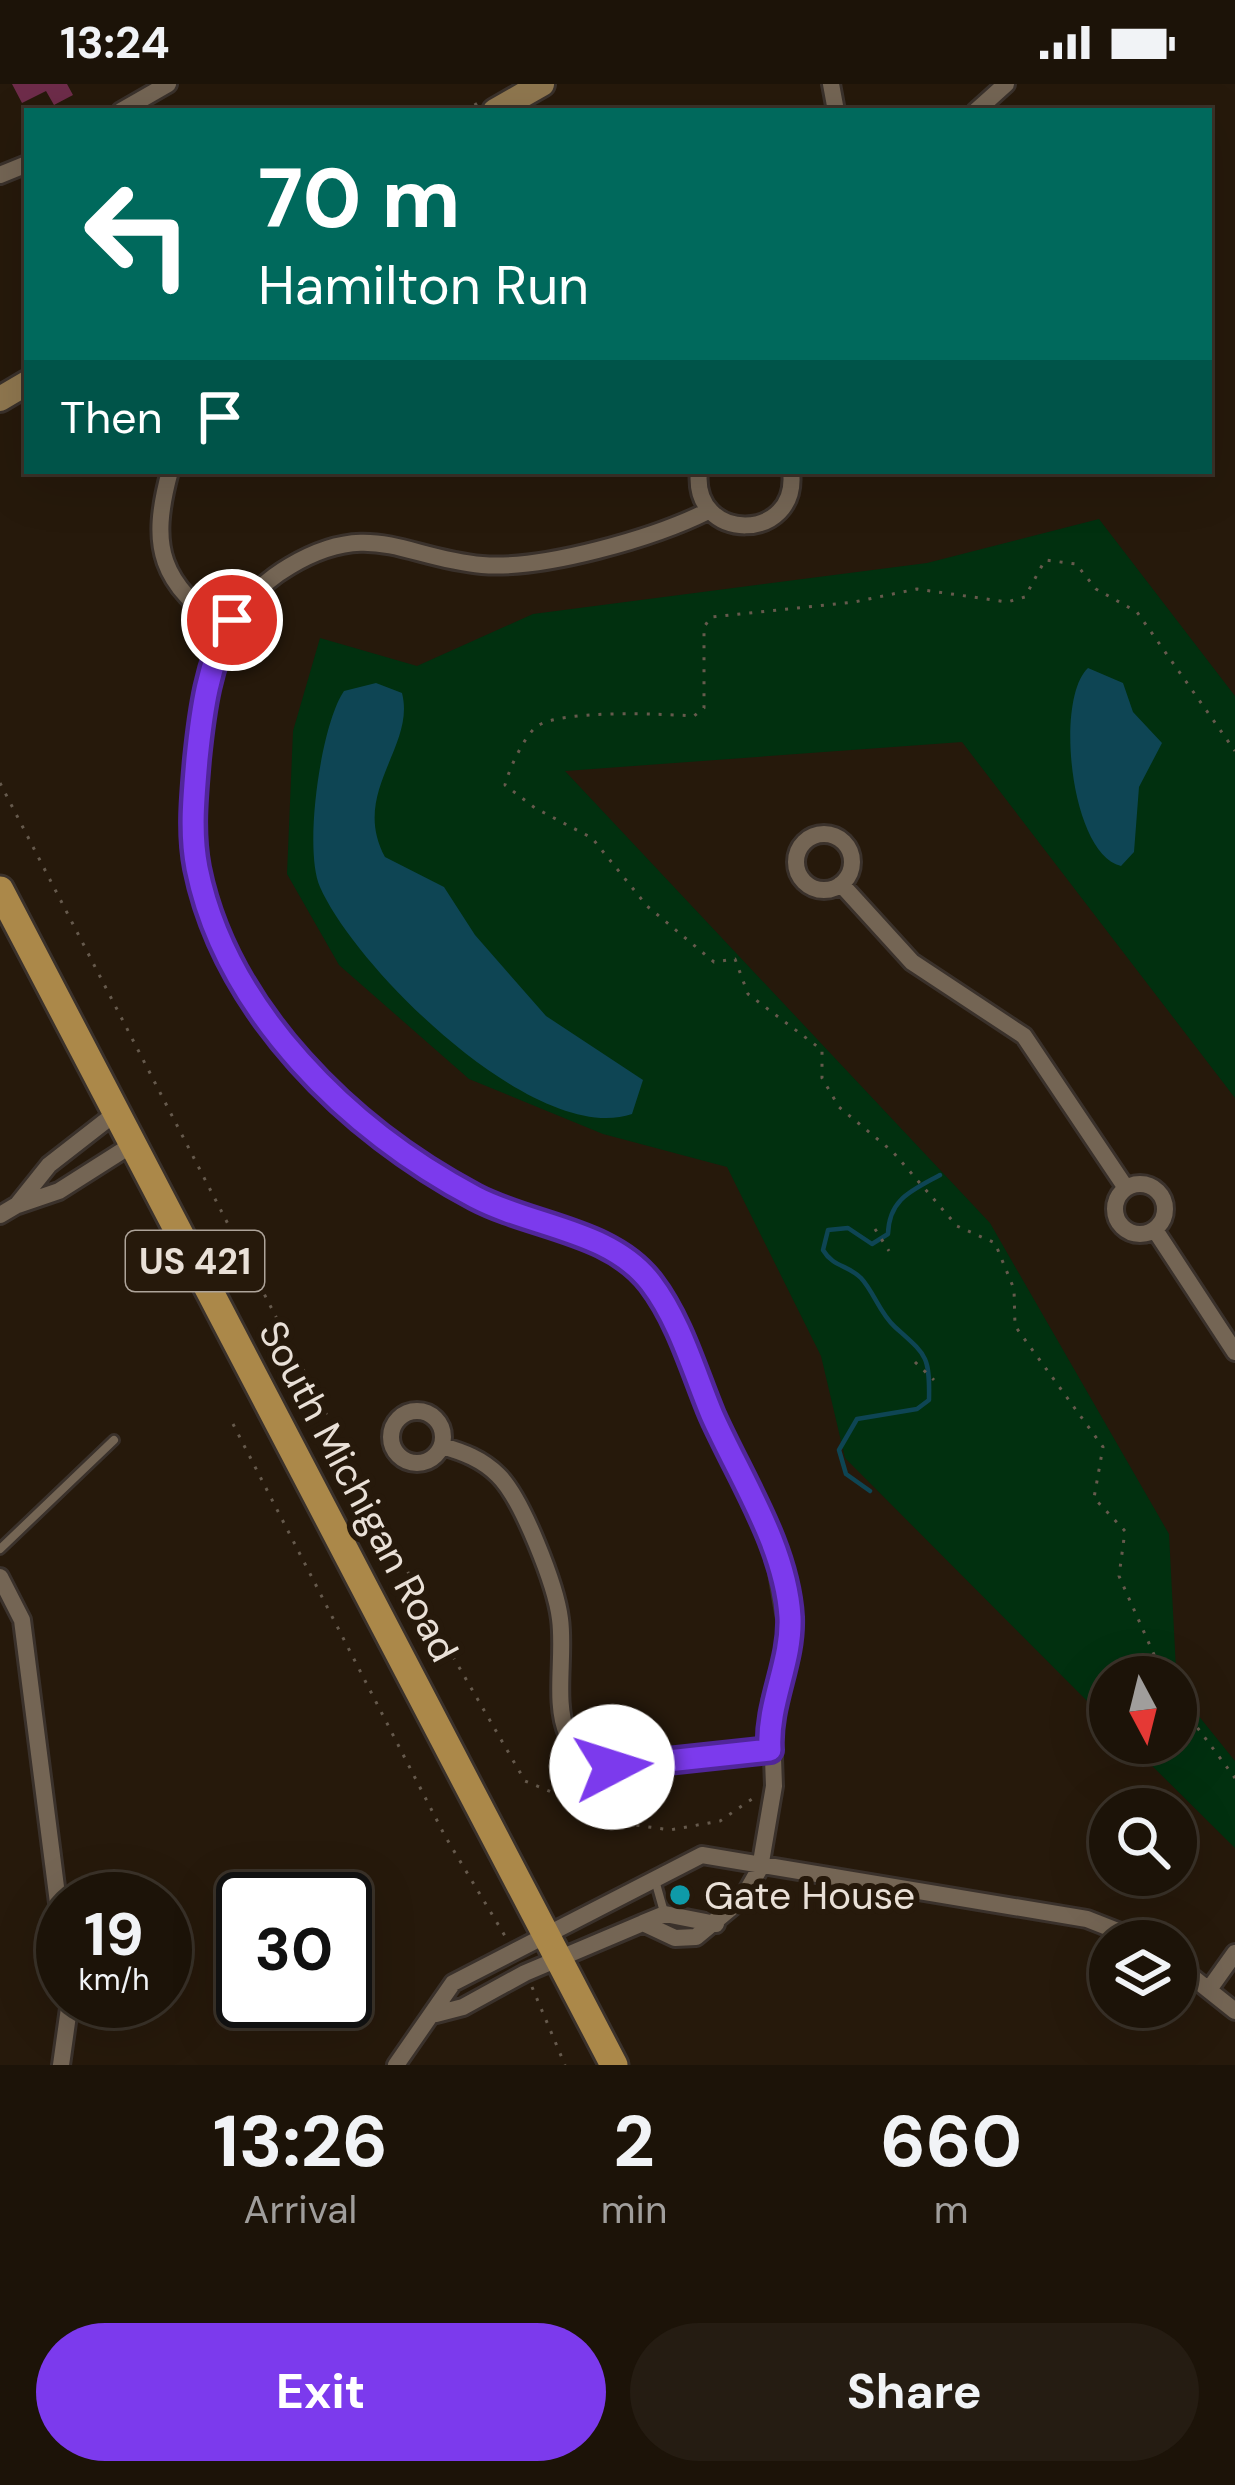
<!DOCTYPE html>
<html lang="en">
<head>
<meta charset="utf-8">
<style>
	:root { --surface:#1c1308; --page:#251c12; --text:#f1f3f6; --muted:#a09e9c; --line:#3a3229; --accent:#7c3aed }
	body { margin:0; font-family:"DM Sans",sans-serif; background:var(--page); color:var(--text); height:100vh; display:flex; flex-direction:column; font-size:45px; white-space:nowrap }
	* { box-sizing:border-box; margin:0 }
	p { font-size:39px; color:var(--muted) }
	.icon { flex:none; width:66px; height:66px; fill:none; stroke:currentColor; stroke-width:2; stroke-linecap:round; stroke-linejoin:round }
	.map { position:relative; height:1981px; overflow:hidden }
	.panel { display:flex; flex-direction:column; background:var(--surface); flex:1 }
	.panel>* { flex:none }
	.top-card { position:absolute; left:24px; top:24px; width:1188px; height:366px; border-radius:0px; box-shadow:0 12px 48px #0002,0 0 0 3px var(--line); background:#00695c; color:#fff; overflow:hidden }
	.needle { width:78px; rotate:173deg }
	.fabs { position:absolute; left:1089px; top:1572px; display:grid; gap:24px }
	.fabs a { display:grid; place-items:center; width:108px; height:108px; border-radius:50%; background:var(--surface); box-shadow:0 12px 48px #0002,0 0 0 3px var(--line); font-size:60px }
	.speed { position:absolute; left:36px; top:1788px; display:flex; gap:24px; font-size:60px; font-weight:700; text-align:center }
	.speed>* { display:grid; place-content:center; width:156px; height:156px; border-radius:50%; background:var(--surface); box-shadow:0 12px 48px #0002,0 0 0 3px var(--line); line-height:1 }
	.speed small { font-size:30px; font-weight:400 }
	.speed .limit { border:6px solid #111; border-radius:18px; background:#fff; color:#111 }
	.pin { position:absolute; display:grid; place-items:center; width:102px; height:102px; color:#fff; margin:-51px; border:6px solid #fff; border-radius:50%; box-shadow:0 3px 12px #0007 }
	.me { position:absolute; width:132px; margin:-66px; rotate:85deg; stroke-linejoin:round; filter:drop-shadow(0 0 9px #0008) }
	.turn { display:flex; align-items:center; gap:42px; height:252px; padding:0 36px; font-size:54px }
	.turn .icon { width:156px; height:156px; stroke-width:2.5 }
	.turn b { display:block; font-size:84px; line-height:102px }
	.then { display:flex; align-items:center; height:114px; padding:0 36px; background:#0003; gap:24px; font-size:45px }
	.eta { display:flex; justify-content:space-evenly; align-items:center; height:204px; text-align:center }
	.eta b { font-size:72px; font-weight:700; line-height:84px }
	.primary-button { display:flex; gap:24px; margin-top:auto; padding:24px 36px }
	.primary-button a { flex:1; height:138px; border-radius:72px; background:var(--accent); color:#fff; font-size:48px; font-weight:700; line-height:138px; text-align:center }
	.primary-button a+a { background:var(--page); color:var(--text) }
	.status { display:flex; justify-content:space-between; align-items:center; height:84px; padding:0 60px; background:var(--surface); direction:ltr }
	.status svg { height:33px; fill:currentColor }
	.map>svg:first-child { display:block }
</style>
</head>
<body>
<div class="status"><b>13:24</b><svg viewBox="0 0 49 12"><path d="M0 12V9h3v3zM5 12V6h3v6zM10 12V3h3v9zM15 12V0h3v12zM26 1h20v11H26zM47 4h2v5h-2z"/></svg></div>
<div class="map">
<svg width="1235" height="1981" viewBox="0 0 1235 1981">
	<rect width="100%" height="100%" fill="#26190b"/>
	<path fill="#01300f" d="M1099,435l136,177v402l-273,-356 -397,29 425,452 179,311 8,155 58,72v87l-106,-105h47v-66h-66v47l-265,-266 -24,-102 -94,-189 -124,-33 -134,-55 -130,-114 -52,-91 6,-143 27,-93 97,28 116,-52 394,-51z"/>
	<path fill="#0e4554" d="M1088,584l35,15 10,29 29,31 -23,44 -5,65 -13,14c-50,-11 -67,-166 -33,-198z
		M376,599l26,10c14,54 -52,99 -17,164l59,30 31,48 71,81 97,64 -11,34c-96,33 -276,-145 -312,-227 -17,-38 1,-163 24,-196z"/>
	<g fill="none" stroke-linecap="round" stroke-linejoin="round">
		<path stroke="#0e4554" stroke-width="4.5" d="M870,1407l-24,-17 -7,-24 18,-31 60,-10 12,-9c1,-45 -3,-45 -34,-73 -15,-13 -21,-35 -34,-49 -13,-13 -28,-11 -38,-28l5,-20 20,-2 24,16 16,-10c1,-35 23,-43 52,-59"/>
	</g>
	<path fill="#6e2c4a" d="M12,0h55l6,11 -19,10 -8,-14 -24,12z"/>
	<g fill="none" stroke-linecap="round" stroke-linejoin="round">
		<defs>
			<path id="lane" d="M0,1465l114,-109
				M655,1796l9,32"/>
			<path id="street" d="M831,0l5,27
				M121,27l47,-27
				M976,27l30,-27
				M0,91l27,-11
				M170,387c-21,77 -10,112 57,159
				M699,387c-8,73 101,72 92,0
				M796 778a28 28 0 1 1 56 0a28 28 0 1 1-56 0Z
				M841,800l71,78 112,74 102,152
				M1115 1125a25 25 0 1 1 50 0a25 25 0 1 1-50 0Z
				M18,1121l41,-14 74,-47
				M0,1131l17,-10 32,-40 68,-53
				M1155,1146l80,122
				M391 1353a26 26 0 1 1 52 0a26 26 0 1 1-52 0Z
				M442,1362c21,6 40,13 56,29 24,23 58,111 62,144 8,59 -27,147 72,148l138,-17
				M0,1493l22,43 41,322
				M643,1839l22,-9 51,10
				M1176,1880l59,47
				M1210,1904l25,-35
				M436,1930l27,-7 62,-34 118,-50 32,15 21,-1 47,-39 17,-30 14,-82 -3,-84 18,-66 -14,-81c-21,-47 -43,-93 -63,-141 -20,-47 -35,-108 -73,-144 -43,-41 -112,-46 -164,-73 -125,-66 -248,-185 -278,-328 -7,-39 -2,-79 1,-118 7,-74 23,-145 92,-185 81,-48 114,-8 192,-1 61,5 172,-27 226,-54
				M61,1981l9,-64
				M396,1981l57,-82 249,-128 385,64 56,22"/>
			<path id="secondary" d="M495,27l47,-27
				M0,315l27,-16"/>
			<path id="primary" d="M0,806l614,1175"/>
		</defs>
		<use href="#lane" stroke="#3a312b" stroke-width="14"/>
		<use href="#street" stroke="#3a312b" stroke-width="22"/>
		<use href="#secondary" stroke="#3a312b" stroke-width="30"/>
		<use href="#primary" stroke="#3a312b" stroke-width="33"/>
		<path stroke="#665a4d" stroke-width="3" stroke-dasharray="3 9" stroke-linecap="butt" d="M464,27l14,-8
			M0,699l441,853 84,145 103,43 42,6 50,-9 32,-22
			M875,1145l14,22
			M915,1278l19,18
			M233,1340l212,412 60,100
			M1164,1593l-45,-101 6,-45 -31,-33 9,-51 -88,-121 -1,-37 -19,-46 -38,-17 -64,-74 -54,-45 -17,-29v-28l-74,-56 -13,-35 -21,3 -67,-56 -55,-68 -57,-30 -30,-23c4,-16 19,-48 31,-58 23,-18 127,-13 158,-11l10,-8v-81l7,-10 143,-15 63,-13 90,13 18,-5 20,-37 31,4 20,25 41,23 98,139
			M1176,1615l59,79
			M532,1903l33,78"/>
		<use href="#lane" stroke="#746554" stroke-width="8"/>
		<use href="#street" stroke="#746554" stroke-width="16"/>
		<use href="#secondary" stroke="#8f774f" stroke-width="24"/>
		<use href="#primary" stroke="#ab8849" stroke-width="27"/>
	</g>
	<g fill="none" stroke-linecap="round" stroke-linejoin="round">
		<defs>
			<path id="route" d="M232,536c-24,44 -30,90 -35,139 -3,36 -7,73 0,109 29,143 153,263 278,329 57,30 136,33 176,86 29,38 43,89 61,132 28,63 74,132 78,202 2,46 -23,86 -20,133l-158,17"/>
		</defs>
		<use href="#route" stroke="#51269a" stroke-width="30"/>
		<use href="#route" stroke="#7c3aed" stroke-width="21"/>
	</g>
	<circle fill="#0f9aa8" stroke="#26190b" stroke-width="4.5" cx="680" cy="1811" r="12"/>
	<g text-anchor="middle" stroke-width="12" stroke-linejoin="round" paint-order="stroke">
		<rect fill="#26190b" stroke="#aea49a" stroke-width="3" x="126" y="1147" width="138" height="60" rx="9"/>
		<g font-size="36" font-weight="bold" fill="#e9e0d7">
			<text x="195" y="1190">US 421</text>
		</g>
		<g font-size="39" fill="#e9e0d7" stroke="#26190b">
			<text transform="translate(359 1407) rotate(62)" y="14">South Michigan Road</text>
		</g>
		<g font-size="39" fill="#e9e0d7" stroke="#26190b" text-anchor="start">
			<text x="704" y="1825">Gate House</text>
		</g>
	</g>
</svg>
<div class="fabs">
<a><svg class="needle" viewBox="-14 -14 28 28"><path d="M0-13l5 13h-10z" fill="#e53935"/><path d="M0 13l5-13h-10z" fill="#a09e9c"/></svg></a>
<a><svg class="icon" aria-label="search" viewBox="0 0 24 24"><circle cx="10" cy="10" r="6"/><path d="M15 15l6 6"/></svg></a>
<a><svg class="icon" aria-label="layers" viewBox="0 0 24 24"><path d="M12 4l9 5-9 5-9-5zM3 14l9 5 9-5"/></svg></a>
</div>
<div class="speed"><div>19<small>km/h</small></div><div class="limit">30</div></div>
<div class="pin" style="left:232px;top:536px;background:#d93025"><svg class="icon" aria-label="arrive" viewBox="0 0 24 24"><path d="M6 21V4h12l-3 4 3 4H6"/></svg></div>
<svg class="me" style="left:612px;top:1683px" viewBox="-20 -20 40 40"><circle r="19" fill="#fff"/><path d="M0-13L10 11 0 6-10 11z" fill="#7c3aed"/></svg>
<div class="top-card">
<div class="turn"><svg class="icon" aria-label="left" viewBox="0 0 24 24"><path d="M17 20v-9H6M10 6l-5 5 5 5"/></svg><div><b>70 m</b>Hamilton Run</div></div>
<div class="then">Then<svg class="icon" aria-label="arrive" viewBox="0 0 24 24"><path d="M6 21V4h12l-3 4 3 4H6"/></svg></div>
</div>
</div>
<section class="panel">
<div class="eta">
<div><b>13:26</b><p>Arrival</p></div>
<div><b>2</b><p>min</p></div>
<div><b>660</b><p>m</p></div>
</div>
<div class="primary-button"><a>Exit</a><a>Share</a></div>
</section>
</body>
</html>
